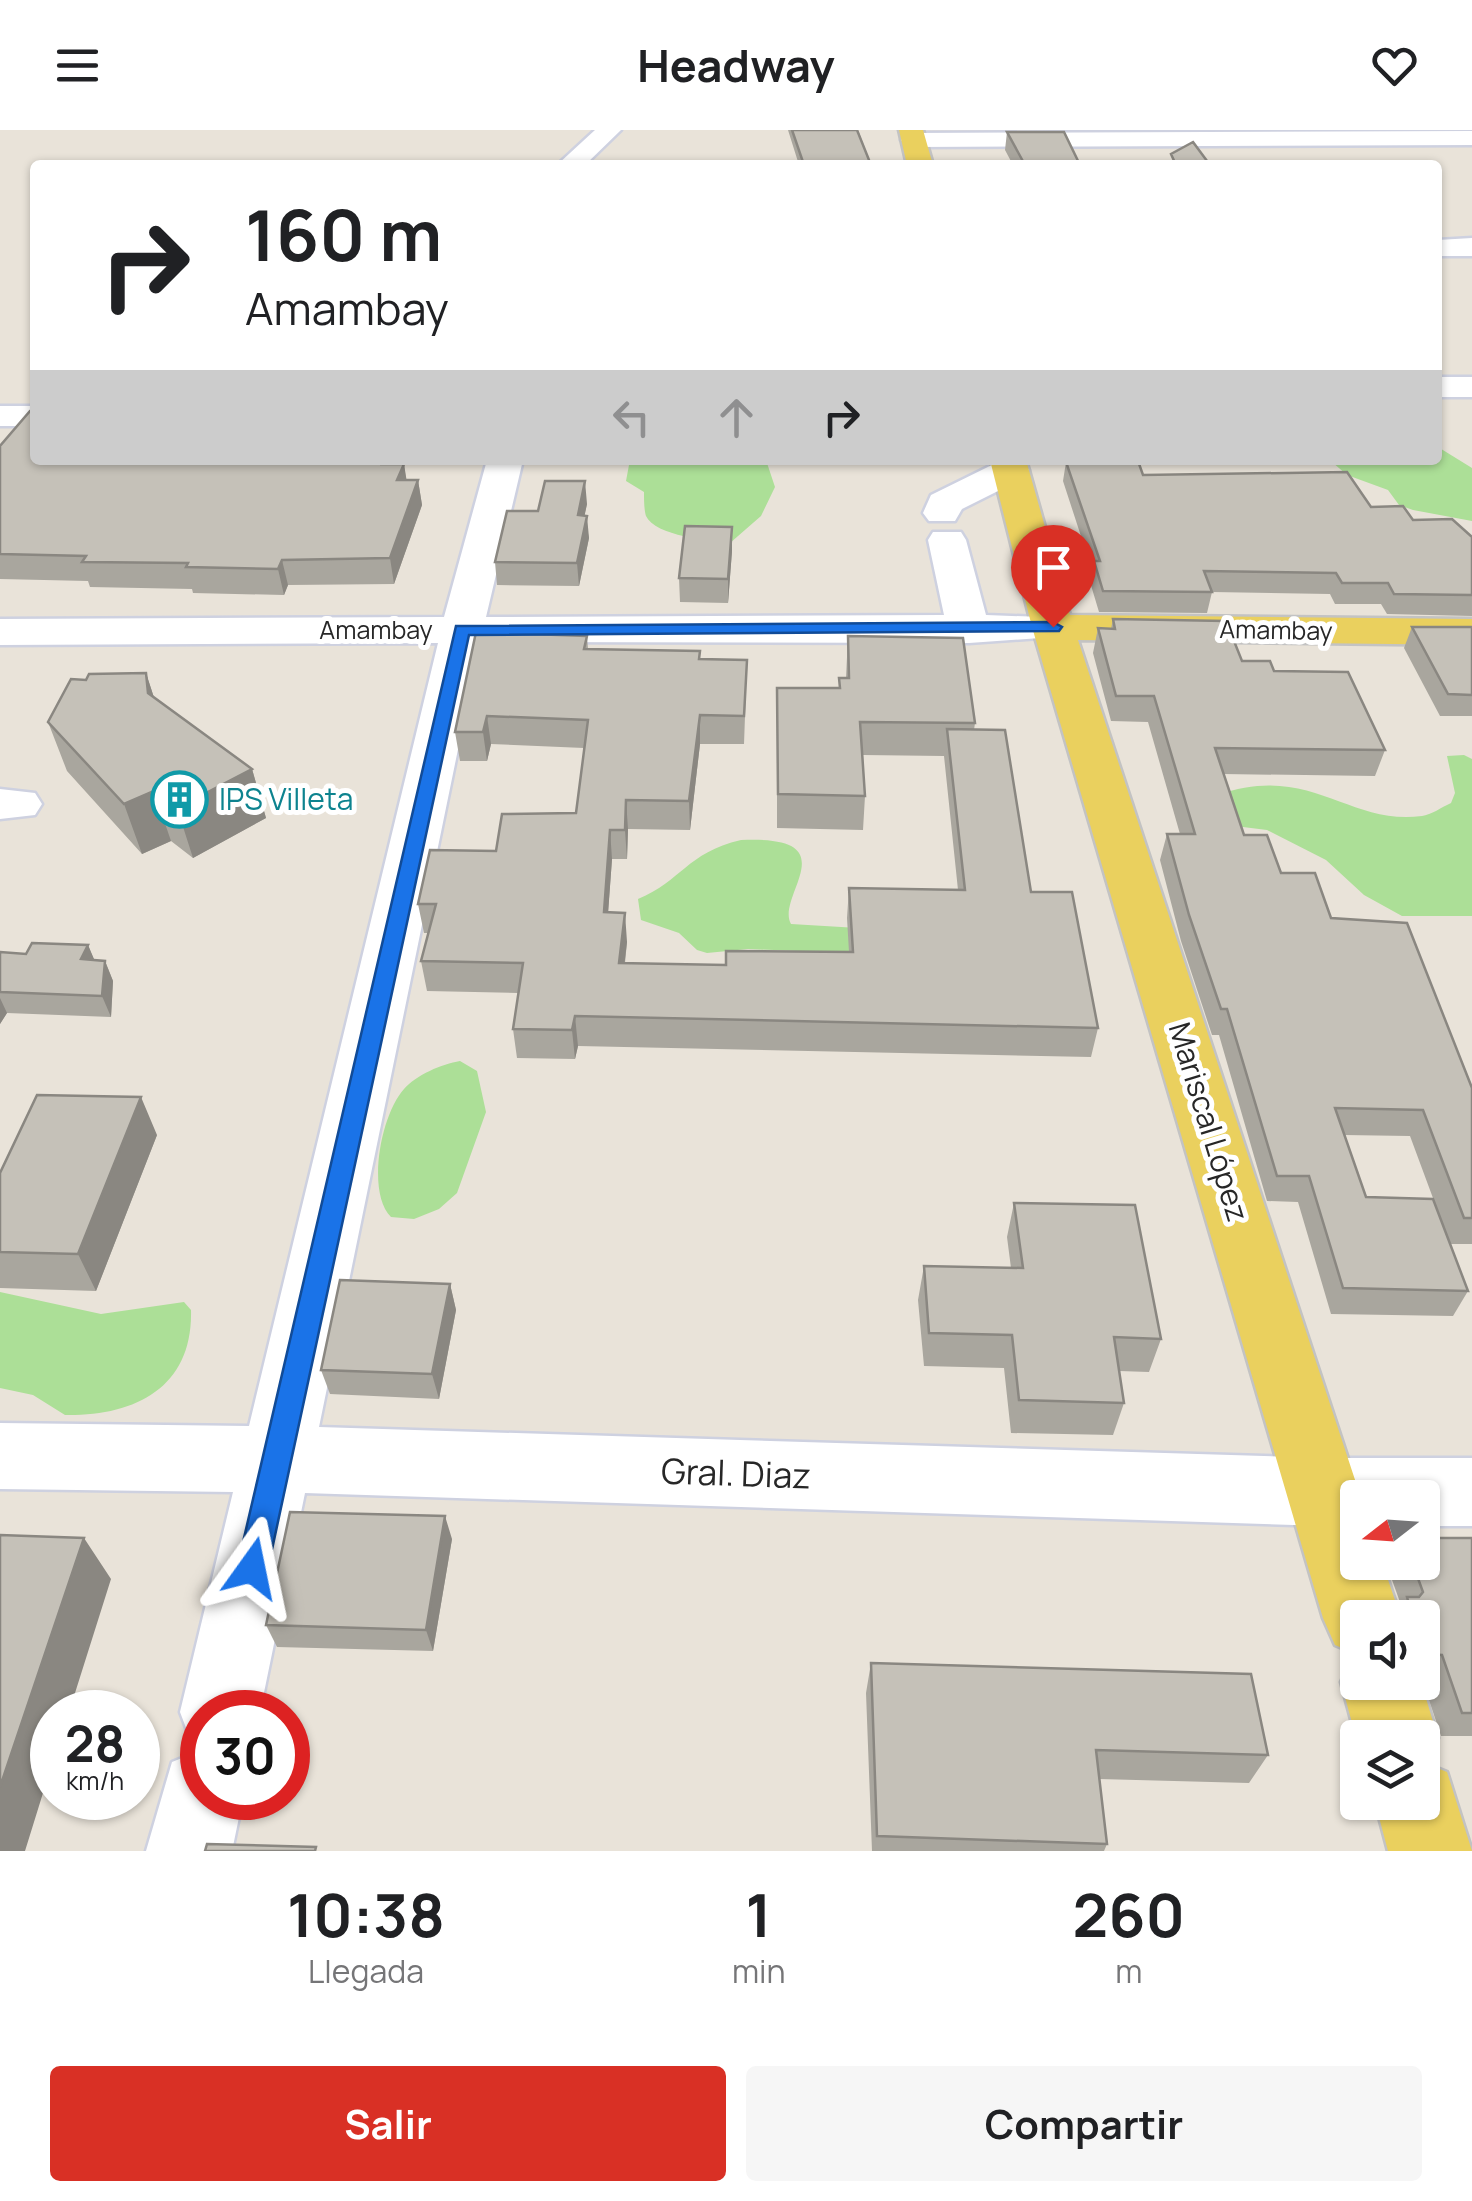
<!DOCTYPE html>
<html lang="es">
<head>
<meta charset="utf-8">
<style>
	:root { --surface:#fff; --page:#f6f6f6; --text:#202124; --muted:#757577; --accent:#d93025 }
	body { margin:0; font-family:Manrope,sans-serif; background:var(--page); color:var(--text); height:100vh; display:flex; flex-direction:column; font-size:38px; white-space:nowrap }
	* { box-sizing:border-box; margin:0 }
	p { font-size:32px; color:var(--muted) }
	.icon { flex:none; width:55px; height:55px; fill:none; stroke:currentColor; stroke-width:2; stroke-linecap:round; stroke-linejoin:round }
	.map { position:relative; height:1721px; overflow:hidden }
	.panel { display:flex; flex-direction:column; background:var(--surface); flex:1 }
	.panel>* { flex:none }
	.top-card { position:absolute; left:30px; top:30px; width:1412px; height:305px; border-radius:10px; box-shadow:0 2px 8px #0004; background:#fff; color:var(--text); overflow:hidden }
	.needle { width:65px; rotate:253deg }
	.controls { position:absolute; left:1340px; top:1350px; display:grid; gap:20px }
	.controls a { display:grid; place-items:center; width:100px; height:100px; border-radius:10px; background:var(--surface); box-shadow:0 2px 8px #0004; font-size:50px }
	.speed { position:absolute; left:30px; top:1560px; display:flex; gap:20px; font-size:50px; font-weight:700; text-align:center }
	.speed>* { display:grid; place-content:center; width:130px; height:130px; border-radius:50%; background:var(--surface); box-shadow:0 2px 8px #0004; line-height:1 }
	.speed small { font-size:25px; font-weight:400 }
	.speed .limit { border:15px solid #d22; background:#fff; color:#111 }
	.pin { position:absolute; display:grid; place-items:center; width:85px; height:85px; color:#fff; margin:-102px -42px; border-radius:50% 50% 50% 0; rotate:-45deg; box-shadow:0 0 10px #0007 }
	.pin .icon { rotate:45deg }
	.me { position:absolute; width:110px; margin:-55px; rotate:12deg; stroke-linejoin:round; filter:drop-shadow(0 0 8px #0008) }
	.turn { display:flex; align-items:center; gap:35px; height:210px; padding:0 50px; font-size:45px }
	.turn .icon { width:130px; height:130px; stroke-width:2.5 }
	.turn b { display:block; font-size:70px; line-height:85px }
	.lanes { display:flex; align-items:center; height:95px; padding:0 50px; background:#0003; justify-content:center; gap:50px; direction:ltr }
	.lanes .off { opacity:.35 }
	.eta { display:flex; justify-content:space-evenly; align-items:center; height:170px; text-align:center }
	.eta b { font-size:60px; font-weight:700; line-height:70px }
	.cta { display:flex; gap:20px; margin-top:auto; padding:20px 50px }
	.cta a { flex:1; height:115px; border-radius:10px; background:var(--accent); color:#fff; font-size:40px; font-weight:700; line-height:115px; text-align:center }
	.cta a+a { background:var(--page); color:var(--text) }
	header { display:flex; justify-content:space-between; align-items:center; height:130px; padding:0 50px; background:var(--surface); font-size:45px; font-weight:700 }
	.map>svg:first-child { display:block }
</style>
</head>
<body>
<header><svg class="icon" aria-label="menu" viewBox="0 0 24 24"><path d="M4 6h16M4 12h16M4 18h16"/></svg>Headway<svg class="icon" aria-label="heart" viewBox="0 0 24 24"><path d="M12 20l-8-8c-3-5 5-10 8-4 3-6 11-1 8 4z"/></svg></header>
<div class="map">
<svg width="1472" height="1721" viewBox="0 0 1472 1721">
	<rect width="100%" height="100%" fill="#e9e3d9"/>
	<path fill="#acdf97" d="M1438,317l34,21v53l-59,-11 -14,-5 -11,-15 -41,-15 -15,-13 -24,-2h130z
		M639,330h127l9,27 -14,29 -31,27c-19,-2 -75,-7 -84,-27 -2,-6 -2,-17 -2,-24l-18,-11 3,-16z
		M1464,625l8,4v157h-70l-38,-21 -38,-35 -59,-30 -40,-5 -10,-30c94,-33 131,31 205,21 9,-1 20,-9 29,-13l4,-10 -8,-37z
		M741,710c110,-5 34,56 50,84l67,4 10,12 -21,13 -99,-4 -41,4 -10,-3 -18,-17 -38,-13 -3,-21c44,-18 48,-46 103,-59z
		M460,931l17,10 9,41 -29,81 -18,16 -25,10 -23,-2c-25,-25 -10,-103 13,-128 12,-14 38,-25 56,-28z
		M0,1162l101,22 83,-12 7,8c2,77 -55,106 -126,105l-32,-20 -33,-7z"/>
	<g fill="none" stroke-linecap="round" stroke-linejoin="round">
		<defs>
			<path id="minor" d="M595,0h26l-36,35h-28z
				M1472,1v14l-559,2 -12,-7 12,-7z
				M1472,108v18h-34v-16z
				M1438,247h34v20h-34z
				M0,276h35v20h-35z
				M487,330h36l-37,157 458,-2 -16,-75 5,-8h28l5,8 20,75 82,3 6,9 -6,9 -99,7 -489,-1 -161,785 1006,31h147v68h-50v-28h-64v28h-33l-1020,-33 -45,219h-58v33l-11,-4 -11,-29 53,-220 -233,-3v-66l249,3 189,-783 -438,2v-26l444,-2z
				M1015,330l14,10 -5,8 -62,31 -7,12h-26l-6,-8 8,-18 67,-33z
				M0,659l35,4 7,11 -7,11 -35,4z
				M202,1620v48h41l-11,53h-86l26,-89z"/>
			<path id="major" d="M899,0h24l10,35h-26z
				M990,330h36l44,155 402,4v26l-394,-5 283,858 -3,64h24l19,56h-43v64h63l17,56 -11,26 20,8 25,79h-84l-13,-49h47v-64h-66l-15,-56 13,-29 -19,-8 -12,-27 -291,-991z"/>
		</defs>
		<use href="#minor" stroke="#ced1e0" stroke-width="5"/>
		<use href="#major" stroke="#c3c3c3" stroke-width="5"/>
		<use href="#minor" fill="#fff" fill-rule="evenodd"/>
		<use href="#major" fill="#ead05e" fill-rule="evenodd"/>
	</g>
	<path fill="#a9a69e" d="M788,0h70l13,35h-72z
		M1007,2l73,33h-67l-8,-15z
		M0,316l404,18 2,16h12l4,25 -28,79 -106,1 -4,10 -91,-2 -1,-4 -102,-2 -2,-6 -88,-2z
		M1066,332l77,13 228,32 101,30v79l-85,-2 -6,-10h-46l-5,-10 -118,-2 -5,21 -108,-1 -9,-30 2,-12 -29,-89z
		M587,374l-3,12 5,22 -10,48 -82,-1 -2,-23 43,-51z
		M732,397v24l-4,52 -48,-1 -1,-24z
		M1113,489l161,52 111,79 -10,26 -152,-2 21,61 37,38 50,45 141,170v156h-22l-40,-108 -66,-1 22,62 102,94 -15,25 -122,-2 -33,-112 -31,-1 -48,-166h-7l-31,-94 -21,-81 7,-26h13l-32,-112 -37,-1 -18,-68 5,-25 13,1z
		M1412,497h60v89h-32l-36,-68z
		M587,506l1,13 112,10 46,29 -2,56h-44l-10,86 -62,-1 -1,30h-15l-4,53 19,30 -2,21 101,2 123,-13 -2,-34 2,-30 109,2 -14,-134 -81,-1 2,41 -2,34 -86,-2v-140h62v-10h7l2,-42 127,87 -1,7 57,162 67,136 -7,29 -513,-11 -3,13 -58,-1 -4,-29 5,-36 -91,-2 -6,-30 7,-28h-4l-6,-29 78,-53 80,-38 8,-65 -93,-4 -4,17h-27l-5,-29z
		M146,543l8,25 98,71 14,49 -73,40 -22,-17 -29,13 -75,-83 -19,-49 38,-42z
		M88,815l6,15 11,1 8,20 -2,36 -104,-4 -7,11v-72l26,2z
		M157,1005l-61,156 -96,-3v-115z
		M1014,1073l147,136 -12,33 -30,-1 5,32 -11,32 -102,-2 -7,-65 -80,-2 -6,-66 6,-34 87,2 -4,-31z
		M450,1154l6,26 -17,89 -109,-5 -9,-24z
		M1472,1408v198h-31l-19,-57v-61h-30l9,-13 -15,-42 36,-1z
		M452,1409l-19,112 -156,-4 -11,-22z
		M871,1533l397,92 -19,28 -150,-4 8,65 -3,7h-232l-6,-158z"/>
	<path fill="#8a8781" d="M384,330h14l-12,28 -4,-24z
		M404,334l4,25 -11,-9z
		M418,350l4,25 -28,79 -4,-26z
		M585,351l2,23 -7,34 -2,-23z
		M587,386l2,22 -10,48 -2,-23z
		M732,397v24l-4,52v-24z
		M282,430l6,25 -4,10 -6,-26z
		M146,543l16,49 -14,-29z
		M700,585v29l-10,86 -1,-29z
		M487,586l4,28 -4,17 -4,-29z
		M252,639l14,49 -73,40 -16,-50z
		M154,661l17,50 -29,13 -18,-50z
		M626,670l2,29 -1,30 -2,-29z
		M610,700l2,29 -6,83 -2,-30z
		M625,783l2,29 -6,51 -2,-30z
		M88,815l9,21 -16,-7z
		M105,831l8,20 -2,36 -9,-21z
		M0,868l7,15 -7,11z
		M575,886l3,30 -3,13 -3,-29z
		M141,967l16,38 -61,156 -18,-37z
		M450,1154l6,26 -17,89 -7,-25z
		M445,1386l7,23 -19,112 -7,-21z
		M84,1408l27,41 -42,133h-17v52l-27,87h-25v-64z"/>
	<path fill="#c5c1b8" stroke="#8a8781" stroke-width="2.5" d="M792,0h65l14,35h-67z
		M1007,2h57l16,33h-55z
		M1193,12l17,23h-34l-5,-11z
		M30,281h5v49h349l-2,4h22l-7,16h21l-28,78 -108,2 -4,9 -92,-2 2,-4 -106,-1 4,-6 -86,-2v-108z
		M1138,331l5,14 204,-3 24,35 32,-1 10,14 39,-1 20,18v58l-78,-1 -6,-11h-46l-6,-10 -132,-2 8,21 -109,-1 -9,-30h6l-34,-99z
		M545,351h40l-7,34 9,1 -10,47 -82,-1 12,-51h31z
		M685,396l47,1 -4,52 -49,-1z
		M1113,489l113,2 16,40h28l4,10 74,1 37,78 -170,-2 29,87h23l14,38h34l16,45 76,5 65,165v130h-8l-41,-108 -88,-2 31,89 67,2 35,92 -125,-3 -34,-112h-32l-50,-167h-6l-32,-94 -22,-81h28l-41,-138h-38l-18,-68 17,1z
		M1412,497h60v68l-24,-1z
		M476,502l111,4 -3,13 116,2 -1,8 48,1 -3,56 -44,-1 -11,86 -63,-1 -1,30h-15l-6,82 21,1 -6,50 107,2v-14l127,1 -4,-64 116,2 -18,-161 58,1 26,162h41l26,136 -523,-12 -3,14 -59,-1 10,-66 -102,-2 15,-57h-18l12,-54 66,1 6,-37 74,-1 12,-93 -101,-4 -4,16h-28z
		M848,506l115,2 12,85 -115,-1 5,74 -87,-2 -1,-106h63l-1,-10h10z
		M146,543l2,20 104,76 -75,39 -23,-17 -30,13 -76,-82 23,-43 15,1 3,-6z
		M32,813l56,2 -7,14 24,2 -3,35 -102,-4v-40l26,2z
		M37,965l104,2 -63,157 -78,-2v-79z
		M1014,1073l121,2 26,134 -47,-2 10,66 -105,-3 -7,-65 -83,-2 -5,-67 99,2z
		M340,1150l110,4 -18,90 -111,-4z
		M290,1382l155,4 -19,114 -160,-5z
		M0,1405l84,3 -84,249z
		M1422,1408h50v175h-10l-20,-58 -20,-1v-36h-9l-6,-21h12l4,-5 -11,-30h10z
		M871,1533l380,11 17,81 -172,-5 11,94 -230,-8z
		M207,1714l109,3 -1,4h-110z"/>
	<path fill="#1a73e8" stroke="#114b97" stroke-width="2.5" d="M1053,492l9,5 -3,4 -590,4 -201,933 -5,10 -11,5 -11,-5 -4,-10 219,-942z"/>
	<defs>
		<symbol id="building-ring" viewBox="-11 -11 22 22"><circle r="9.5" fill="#fff" stroke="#0f9aa8" stroke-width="1.5"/><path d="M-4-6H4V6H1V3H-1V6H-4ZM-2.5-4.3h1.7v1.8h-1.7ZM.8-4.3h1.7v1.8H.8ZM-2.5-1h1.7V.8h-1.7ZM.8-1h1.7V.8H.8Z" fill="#0f9aa8"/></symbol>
	</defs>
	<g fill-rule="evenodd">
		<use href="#building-ring" x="148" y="638" width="63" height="63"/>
	</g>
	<g text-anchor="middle" stroke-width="10" stroke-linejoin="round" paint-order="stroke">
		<g font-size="25" fill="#272727" stroke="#fff">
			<text x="376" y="509">Amambay</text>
			<text transform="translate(1276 500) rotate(1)" y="9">Amambay</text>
		</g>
		<g font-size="30" fill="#0d838f" stroke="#fff" text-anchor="start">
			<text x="219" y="680">IPS Villeta</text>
		</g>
		<g font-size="30" fill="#272727" stroke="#fff">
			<text transform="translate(1208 992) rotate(73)" y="10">Mariscal López</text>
		</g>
		<g font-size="35" fill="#272727" stroke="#fff">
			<text transform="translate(736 1344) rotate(2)" y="12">Gral. Diaz</text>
		</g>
	</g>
</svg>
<div class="controls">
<a><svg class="needle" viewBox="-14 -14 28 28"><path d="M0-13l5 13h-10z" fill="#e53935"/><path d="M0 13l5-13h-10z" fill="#757577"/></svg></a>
<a><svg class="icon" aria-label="sound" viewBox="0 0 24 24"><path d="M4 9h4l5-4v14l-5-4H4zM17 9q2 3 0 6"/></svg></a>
<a><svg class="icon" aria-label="layers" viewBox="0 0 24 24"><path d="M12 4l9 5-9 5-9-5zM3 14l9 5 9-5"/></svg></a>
</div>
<div class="speed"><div>28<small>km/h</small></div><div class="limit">30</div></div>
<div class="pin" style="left:1053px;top:497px;background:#d93025"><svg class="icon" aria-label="arrive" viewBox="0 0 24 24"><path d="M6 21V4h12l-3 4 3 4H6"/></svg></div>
<svg class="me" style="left:252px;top:1438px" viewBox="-20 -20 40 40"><path d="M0-17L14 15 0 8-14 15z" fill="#1a73e8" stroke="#fff" stroke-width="4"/></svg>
<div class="top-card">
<div class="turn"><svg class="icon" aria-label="right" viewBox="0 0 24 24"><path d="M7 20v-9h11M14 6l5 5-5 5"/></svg><div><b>160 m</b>Amambay</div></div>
<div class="lanes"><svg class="icon off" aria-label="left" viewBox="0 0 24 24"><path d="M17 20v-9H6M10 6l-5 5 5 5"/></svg><svg class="icon off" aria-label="ahead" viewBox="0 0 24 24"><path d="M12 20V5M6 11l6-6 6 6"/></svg><svg class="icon" aria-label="right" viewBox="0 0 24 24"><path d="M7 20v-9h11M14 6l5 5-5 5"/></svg></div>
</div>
</div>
<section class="panel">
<div class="eta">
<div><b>10:38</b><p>Llegada</p></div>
<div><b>1</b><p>min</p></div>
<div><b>260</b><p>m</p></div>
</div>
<div class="cta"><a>Salir</a><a>Compartir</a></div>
</section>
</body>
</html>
